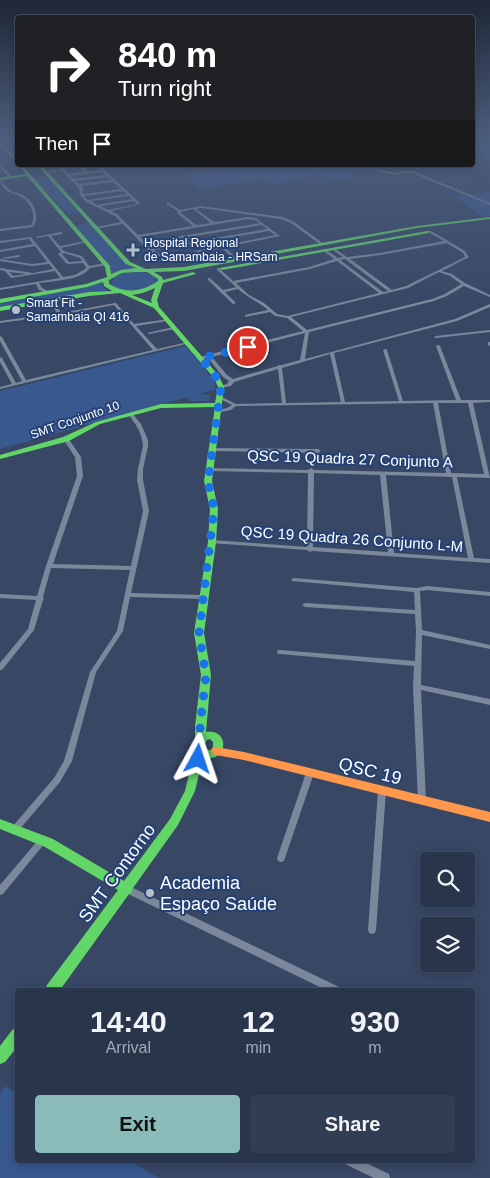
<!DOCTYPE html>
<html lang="en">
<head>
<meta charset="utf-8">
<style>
	:root { --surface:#29354b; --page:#313d52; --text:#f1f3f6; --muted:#a5abb5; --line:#455063; --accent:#8bbbb9 }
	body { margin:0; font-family:Helvetica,sans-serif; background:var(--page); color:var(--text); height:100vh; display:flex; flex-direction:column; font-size:19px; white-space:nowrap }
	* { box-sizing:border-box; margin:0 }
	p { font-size:16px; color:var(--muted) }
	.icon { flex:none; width:28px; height:28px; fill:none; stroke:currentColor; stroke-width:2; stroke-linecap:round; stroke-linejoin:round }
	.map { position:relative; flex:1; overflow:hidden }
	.drawer { position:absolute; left:15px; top:988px; width:460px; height:175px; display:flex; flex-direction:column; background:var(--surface); border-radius:5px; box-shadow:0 2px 8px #0003,0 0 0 1px var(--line) }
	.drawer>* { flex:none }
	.banner { position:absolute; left:15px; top:15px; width:460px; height:152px; border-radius:5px; box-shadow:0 2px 8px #0003,0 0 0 1px var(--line); background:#202124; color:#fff; overflow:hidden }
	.buttons { position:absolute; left:420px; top:852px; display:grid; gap:10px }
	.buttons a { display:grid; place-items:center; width:55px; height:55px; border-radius:5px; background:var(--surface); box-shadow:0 2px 8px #0003,0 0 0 1px var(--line); font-size:25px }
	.pin { position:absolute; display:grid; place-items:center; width:42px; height:42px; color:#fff; margin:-21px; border:2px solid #fff; border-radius:50%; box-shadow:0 1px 5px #0007 }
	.me { position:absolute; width:55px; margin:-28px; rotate:5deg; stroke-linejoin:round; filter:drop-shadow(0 0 4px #0008) }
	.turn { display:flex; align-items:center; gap:18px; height:105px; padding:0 20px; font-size:22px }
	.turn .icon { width:65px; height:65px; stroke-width:2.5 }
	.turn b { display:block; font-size:35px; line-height:42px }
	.then { display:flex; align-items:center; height:48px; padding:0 20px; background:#0003; gap:10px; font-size:19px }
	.eta { display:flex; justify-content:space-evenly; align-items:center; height:85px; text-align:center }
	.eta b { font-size:30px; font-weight:700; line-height:35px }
	.button { display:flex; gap:10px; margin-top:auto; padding:10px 20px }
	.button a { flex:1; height:58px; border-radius:5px; background:var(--accent); color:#111; font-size:20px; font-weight:700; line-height:58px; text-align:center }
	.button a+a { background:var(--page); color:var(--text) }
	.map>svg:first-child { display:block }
</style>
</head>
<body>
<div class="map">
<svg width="490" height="1178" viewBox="0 0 490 1178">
	<rect width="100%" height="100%" fill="#374764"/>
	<path fill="#38588e" d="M472,139h18v22l-4,-4 -13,-3z
		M243,165h120l-19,2 9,2 -2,10 -11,2 -21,-6 -46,9 -12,-4 -62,8 -13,-14z
		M44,177l7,3 28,33 -11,1 -33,-34z
		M490,192v24l-7,1 -28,-21z
		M86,222l5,2c12,13 31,40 47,45l-27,5v-6l-36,-42z
		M134,272c11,0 19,1 25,10 -12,8 -36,16 -48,2 2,-10 14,-11 23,-12z
		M102,283l2,5 5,3 -19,1 -90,16v-6z
		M185,346l14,15 16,22 -1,7 -14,4 10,1 -1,6h-21v-4l-188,52v-58z
		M5,1086l12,8 1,66h110l31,18h-159v-85z"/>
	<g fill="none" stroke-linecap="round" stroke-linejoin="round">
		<path stroke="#42587d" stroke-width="1" d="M472,139l9,4 1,3 -4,5 12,2"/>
		<path fill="#7b889b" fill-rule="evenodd" d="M0,165l12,11v2h-2l-10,-10z
			M57,165h3l9,9 15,-2 -7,-7h3l8,7 13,-2 -5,-5h3l42,39 -30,7 6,3 21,21 55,-9 -15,-12 -1,-3 -10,-7v-2h1l12,8 21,-4 82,11 10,4 31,23 -3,1 -30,-22 -10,-4 -80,-11 -5,1 18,13 34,-5 8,1 24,18 -55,11 12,12 -2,1 -13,-12c-24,4 -51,18 -73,3l-26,-27 -28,5 -1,-1 2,-1 25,-5 -6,-6 -29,-14 -6,-7 -1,-7 -17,-17 -17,2 -2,-1 18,-3zM103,172l3,3 -32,4 -4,-3zM108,177l4,3 -33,4 -4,-3zM113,182l8,7 -38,5v-6l-2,-2zM123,191l4,3 -39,6 -4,-4zM129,196l3,3 -35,6 -6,-4zM134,201l3,3 -29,6 -7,-4zM193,209l18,14 -15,2 -15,-12v-1zM248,219l7,1 5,3 -115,19 -5,-5zM262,225l5,4 -115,20 -5,-5zM269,231l6,4c-22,5 -44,8 -65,13 -14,2 -27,8 -42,8 -5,0 -11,-3 -14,-6z
			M378,169l17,4 9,-2h9l77,32v2l-78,-32h-8l-9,2 -18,-4z
			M0,179c4,4 7,9 11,12 4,2 8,2 12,4 11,6 18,22 10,32l-33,4v-2l31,-4c6,-9 -1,-23 -10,-28 -9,-5 -19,-4 -21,-18z
			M431,231l34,20 4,6 -27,14 10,3 13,9 25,12v2l-26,-11 -17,10 -13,5 -125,31 -4,27 150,-40 35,-15v3l-33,14 -123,32 11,49 54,-1 -16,-51 2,-1 2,1 16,51 53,-1 -20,-54 2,-1 2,1 21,54h29v2l-17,1 17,75 -33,-1 17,81 16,1v4l-178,-12 -2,1 -3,-2 -97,-7 -1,-1 3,-2 95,7 1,-74 -99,-2 -2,-1v-2l101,2 3,-2 3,2 132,3 -13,-70 -197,3 -5,4 -15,3v-2l11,-3 5,-3 -14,-7v-2h2l16,8 46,-1 -4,-34 -44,13 -3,4 -10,2 -2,-1v-1l8,-2 2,-3 -6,-4 -15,-19 -9,1v-2l104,-26 -16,-13 -12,-2 -5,-4 -25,5v-2l23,-5c-9,-8 -20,-12 -30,-21l-13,3 11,11 -3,1 -25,-24v-2h2l13,12 13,-3 -19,-17v-2h2l14,13 76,-14 25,-8 -9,-7 -1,-1 2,-1 12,8 5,-1 -10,-7 -1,-1 2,-1 13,9 33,-4 64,-12 -14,-8 -1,-1zM447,243l16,10 2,4 -59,29 -14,4 -42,-31 30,-4zM345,259l43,32 -5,1 -43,-32zM337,261l42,32 -91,23 -11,-2 -13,-11 -15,-8 -13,-12 74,-14zM439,272l11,4 11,8 -16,10 -13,5 -125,31 -16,-13 117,-29zM305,333l-5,27 -18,5h-4v1l-45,13 -6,-4 -15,-18zM330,354l11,48 -55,1 -4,-35zM438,403h30l16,71 -33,-1zM314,473l66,2 8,77 -75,-5zM386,475l66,2 16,81 -74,-5z
			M61,232h1v2l-11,2 9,10 26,-5 2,1 -27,6 3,3 18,5 7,10 16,-3h1v2l-16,3c-8,12 -37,13 -51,15l3,5 6,3 1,1 -2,1 -8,-3 -3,-6 -36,6v-2l60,-10 -5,-7 -44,7 -6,-7 -5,-1v-2l33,5 20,-4 -4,-5 -17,2 -32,-5v-2l32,5 15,-2 -12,-16 -35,6v-2l33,-6 -4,-5 -29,4v-2l31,-4 32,40 12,-2 10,-6 1,-2 -3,-4 -16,1 -9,-10 3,-2 -13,-16 -11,2 -2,-1zM64,253l16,5 2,3 -13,1 -7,-8zM9,272l17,2 -13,2z
			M19,255h1v2l-16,2 -2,-1z
			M50,299h2l9,14 54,-10h1l18,21 34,-5v2h-1l-31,5 21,23 31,-7 2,1 -190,46v-2l12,-3 -12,-22v-5l2,1 14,25 6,-2 -22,-40v-5l2,1 24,43 127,-30 -39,-45 -54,10 -60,8v-2l57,-8 -8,-13z
			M174,327h1v2l-26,5 -2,-1z
			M490,330v2l-54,6 -2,-1 2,-1z
			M488,342h2v4l-2,-1z
			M128,413h4l9,11 4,9 3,7v6l-5,23v11l6,31 -18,82 72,2 3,2 -3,2 -73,-2 -7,34 -27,41 -24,89 -12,21 -41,48 -3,1 -3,-1 -1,-2 1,-2 41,-48 10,-17 26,-89 27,-41 13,-61 -79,-2 -8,29 1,1 -1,2 -9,30 -32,40h-2v-7l28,-34 8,-29 -36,-2v-4l37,2 9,-30 31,-90 -2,-19 -12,-18 3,-2 2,1 13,19 2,19 -30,88 78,2 12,-55 -6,-31 1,-11 5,-23 -1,-6 -2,-7 -4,-8 -8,-11z
			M212,448l106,1 3,2 -3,2 -108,-2 -1,-1z
			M294,578l123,10 10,-2 63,6v4l-63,-6 -7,1 2,39 68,15v4l-68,-14 -1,50 69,14v6l-69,-15 5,111 -1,2 -3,1 -3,-1 -1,-2 -5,-114 1,-21 -134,-12h-2l-1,-2 1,-2h2l135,11 1,-29 -1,-18 -110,-7 -3,-2 3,-2 110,7 -1,-18 -122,-11 -1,-1 1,-1z
			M310,770l3,1 1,2 -29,85 -1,3 -3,1 -3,-1 -1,-3 29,-85 1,-2z
			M382,788l3,1 1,2 -10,139 -1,3 -3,1 -3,-1 -1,-3 10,-139 1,-2z
			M42,837l3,2 1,2 -1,2 -42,51 -3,1v-10l39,-46z
			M127,885l212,102 2,3h-15l-202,-98 -1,-3 1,-3z
			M344,1160h16l29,14 1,4h-16l-29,-14z"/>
		<path fill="#63d668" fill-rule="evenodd" d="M13,139h4l1,4z
			M0,141l18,19v4l-18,-20z
			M18,165h4l88,101 1,8 10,-4 15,-2 -10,-4 -89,-99h4l89,97 16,7 38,-2 233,-41 73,-9v2l-73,9 -233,43 -30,1 8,5 1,3 30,-8 3,2 -33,9 -6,17 2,7 60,69 5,11 -12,94 6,28 -2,33 -12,91 7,42 -5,57c25,-4 22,33 -3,25l-8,34 -17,34 -45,63 -2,5 -2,1 -69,96h-15l2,-5 71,-95 -73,-43 -45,-18v-10l53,20 71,42 46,-62 15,-28 10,-42v-23l6,-51 -7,-42 14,-91 2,-33 -6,-28 11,-74 -54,1 -61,16 -31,17 -69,18v-4l63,-18 33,-15 65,-18 54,-1 3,-16 -4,-9 -60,-70 -34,-15 -31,3 -89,15v-4l89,-15 23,-1 -8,-5 -1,-4 -16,5 -87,16v-4l86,-15 21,-7 -2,-10 -78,-91 -27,4v-2l26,-4zM136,272h11l11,7v2c-16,11 -32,13 -49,3v-4l13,-7zM155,288l-4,12 1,3 -20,-8 11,-2zM210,739l3,3v5l-2,3h-3l-3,-2v-5l2,-3z
			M427,231h2v2l-207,37 -3,-2z
			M18,1027v19l-13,16 -5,2v-18l13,-17z"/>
		<path fill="#ff974d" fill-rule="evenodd" d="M216,747l28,5 246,60v10l-246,-62 -28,-5 -4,-1 -1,-3 1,-3z"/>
	</g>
	<linearGradient id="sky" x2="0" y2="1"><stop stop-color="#1e2737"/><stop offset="0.46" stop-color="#4d5e7d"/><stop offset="1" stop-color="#4d5e7d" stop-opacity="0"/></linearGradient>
	<rect width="490" height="304" fill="url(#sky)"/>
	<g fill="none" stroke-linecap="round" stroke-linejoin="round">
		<path stroke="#1a73e8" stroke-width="9" stroke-dasharray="0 16.2" d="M198,759l2,-9 -2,-6 3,-4 -1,-14 6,-50 -7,-43 15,-124 -6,-28 13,-94 -5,-10 -15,-19 47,-11"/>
	</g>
	<g fill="#b9bfc9" stroke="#254276" stroke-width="2">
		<path d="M130.5 242.5h5v5h5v5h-5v5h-5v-5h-5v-5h5z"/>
		<circle cx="16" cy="310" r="5"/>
		<circle cx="150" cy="893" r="5"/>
	</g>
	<g text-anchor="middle" stroke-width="4" stroke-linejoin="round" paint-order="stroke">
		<g font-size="12" fill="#fff" stroke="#254276" text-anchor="start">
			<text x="144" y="247">Hospital Regional<tspan x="144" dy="14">de Samambaia - HRSam</tspan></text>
			<text x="26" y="307">Smart Fit -<tspan x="26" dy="14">Samambaia QI 416</tspan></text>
		</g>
		<g font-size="12" fill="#fff" stroke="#254276">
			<text transform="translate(75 420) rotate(-19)" y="4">SMT Conjunto 10</text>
		</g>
		<g font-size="15" fill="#fff" stroke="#254276">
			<text transform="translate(350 459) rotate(2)" y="5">QSC 19 Quadra 27 Conjunto A</text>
			<text transform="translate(352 539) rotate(4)" y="5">QSC 19 Quadra 26 Conjunto L-M</text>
		</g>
		<g font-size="18" fill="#fff" stroke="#254276">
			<text transform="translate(370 771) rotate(14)" y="6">QSC 19</text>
			<text transform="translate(117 873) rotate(-54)" y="6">SMT Contorno</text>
		</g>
		<g font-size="18" fill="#fff" stroke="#254276" text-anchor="start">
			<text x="160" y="889">Academia<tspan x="160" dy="21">Espaço Saúde</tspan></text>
		</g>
	</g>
</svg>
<div class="buttons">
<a><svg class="icon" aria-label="search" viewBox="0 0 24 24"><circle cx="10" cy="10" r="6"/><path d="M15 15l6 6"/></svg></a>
<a><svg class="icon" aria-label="layers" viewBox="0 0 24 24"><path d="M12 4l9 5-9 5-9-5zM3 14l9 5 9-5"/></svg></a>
</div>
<div class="pin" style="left:248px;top:347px;background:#d93025"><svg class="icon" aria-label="arrive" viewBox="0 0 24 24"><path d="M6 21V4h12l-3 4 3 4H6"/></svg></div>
<svg class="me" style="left:198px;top:759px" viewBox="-20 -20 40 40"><path d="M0-17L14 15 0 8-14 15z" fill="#1a73e8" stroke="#fff" stroke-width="4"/></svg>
<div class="banner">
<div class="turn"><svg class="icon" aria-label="right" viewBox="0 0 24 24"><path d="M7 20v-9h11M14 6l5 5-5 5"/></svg><div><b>840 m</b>Turn right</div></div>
<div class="then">Then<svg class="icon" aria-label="arrive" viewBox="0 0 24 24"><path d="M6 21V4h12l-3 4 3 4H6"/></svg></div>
</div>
<section class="drawer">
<div class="eta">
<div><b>14:40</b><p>Arrival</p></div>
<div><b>12</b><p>min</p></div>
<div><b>930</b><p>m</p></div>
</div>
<div class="button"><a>Exit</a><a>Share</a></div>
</section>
</div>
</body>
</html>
